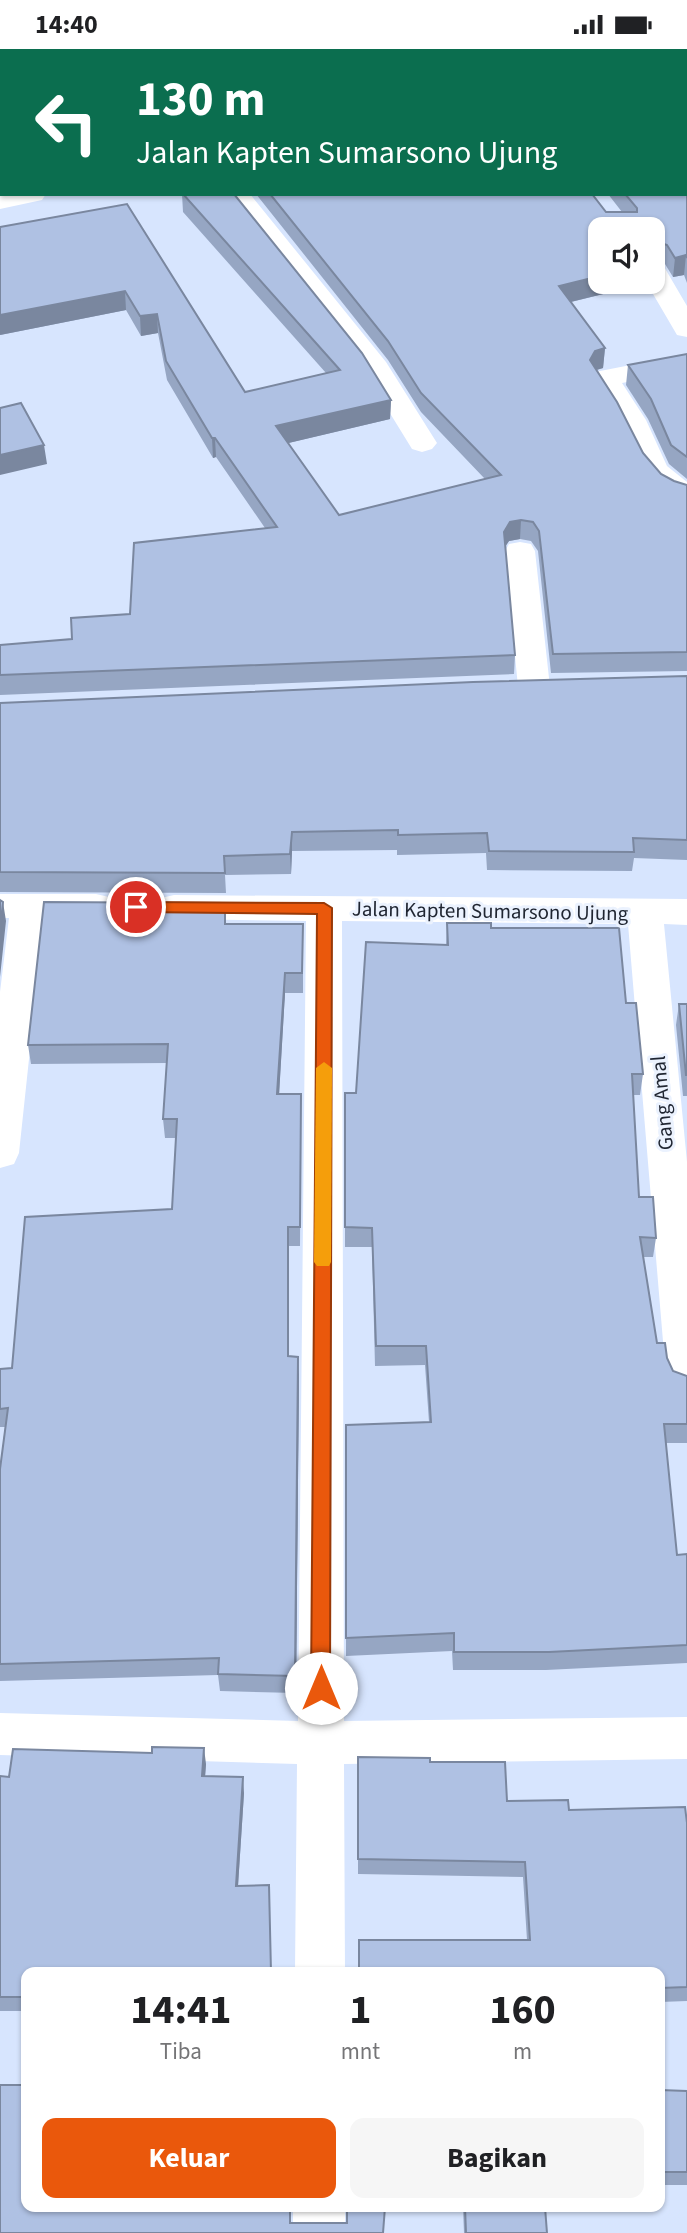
<!DOCTYPE html>
<html lang="id">
<head>
<meta charset="utf-8">
<style>
	:root { --surface:#fff; --page:#f6f6f6; --text:#202124; --muted:#757577; --accent:#ea580c }
	body { margin:0; font-family:"Source Sans 3",sans-serif; background:var(--page); color:var(--text); height:100vh; display:flex; flex-direction:column; font-size:26px; white-space:nowrap }
	* { box-sizing:border-box; margin:0 }
	p { font-size:23px; color:var(--muted) }
	.icon { flex:none; width:38px; height:38px; fill:none; stroke:currentColor; stroke-width:2; stroke-linecap:round; stroke-linejoin:round }
	.map { position:relative; flex:1; overflow:hidden }
	.details { position:absolute; left:21px; top:1918px; width:644px; height:245px; display:flex; flex-direction:column; background:var(--surface); border-radius:14px; box-shadow:0 2px 5px #0004 }
	.details>* { flex:none }
	.banner { position:absolute; left:0px; top:0px; width:688px; height:147px; box-shadow:0 2px 5px #0004; background:#0b6e4f; color:#fff; overflow:hidden }
	.buttons { position:absolute; left:588px; top:168px; display:grid; gap:14px }
	.buttons a { display:grid; place-items:center; width:77px; height:77px; border-radius:14px; background:var(--surface); box-shadow:0 2px 5px #0004; font-size:35px }
	.pin { position:absolute; display:grid; place-items:center; width:60px; height:60px; color:#fff; margin:-30px; border:4px solid #fff; border-radius:50%; box-shadow:0 2px 7px #0007 }
	.me { position:absolute; width:77px; margin:-38px; rotate:0deg; stroke-linejoin:round; filter:drop-shadow(0 0 5px #0008) }
	.turn { display:flex; align-items:center; gap:24px; height:147px; padding:0 21px; font-size:32px }
	.turn .icon { width:91px; height:91px; stroke-width:2.5 }
	.turn b { display:block; font-size:49px; line-height:60px }
	.eta { display:flex; justify-content:space-evenly; align-items:center; height:119px; text-align:center }
	.eta b { font-size:42px; font-weight:700; line-height:49px }
	.cta { display:flex; gap:14px; margin-top:auto; padding:14px 21px }
	.cta a { flex:1; height:80px; border-radius:14px; background:var(--accent); color:#fff; font-size:28px; font-weight:700; line-height:80px; text-align:center }
	.cta a+a { background:var(--page); color:var(--text) }
	.status { display:flex; justify-content:space-between; align-items:center; height:49px; padding:0 35px; background:var(--surface); direction:ltr }
	.status svg { height:19px; fill:currentColor }
	.map>svg:first-child { display:block }
</style>
</head>
<body>
<div class="status"><b>14:40</b><svg viewBox="0 0 49 12"><path d="M0 12V9h3v3zM5 12V6h3v6zM10 12V3h3v9zM15 12V0h3v12zM26 1h20v11H26zM47 4h2v5h-2z"/></svg></div>
<div class="map">
<svg width="687" height="2184" viewBox="0 0 687 2184">
	<rect width="100%" height="100%" fill="#d7e5fe"/>
	<g fill="none" stroke-linecap="round" stroke-linejoin="round">
		<path fill="#fff" fill-rule="evenodd" d="M223,145h27l136,168 51,81 -5,6 -10,3 -10,-3 -48,-78z
			M653,214l10,2 24,41v31l-10,-2 -31,-53h7z
			M687,305v16l-65,13 24,37 21,46 20,16v22c-44,-11 -51,-50 -70,-84 -8,-15 -18,-28 -26,-42l4,-6z
			M520,493l11,2 4,7 15,136 -5,7 -11,4 -11,-4 -5,-7 -13,-136 4,-7z
			M0,845h96l13,3 5,9 -5,9 -13,3h-52l-25,235 -5,11 -14,4v-176l9,-74h-9z
			M174,846l513,4v26l-23,-1 23,238v232l-15,-5 -6,-12 -38,-453 -286,-3 2,800 343,-4v42l-343,5 1,208h-50l2,-208 -297,-9v-42l298,8 8,-800 -132,-2 -13,-3 -5,-9 5,-9z
			M293,2158h52v26h-52z"/>
		<path fill="#fff" fill-rule="evenodd" d="M0,144l2,1h44l-4,6 -42,9z"/>
	</g>
	<path fill="#96a6c3" d="M536,0h151v234l-3,-8 -11,2 -8,-13 -11,-4 -1,-31h-53l44,55 -73,18 34,46 -2,20 -7,2 47,83 18,21 13,7 13,4v186l-136,2 -13,-122 -7,-10 -11,-2 -11,2 -4,6 10,108 -1,19 -514,21v-50l72,-6 58,-25 135,-86 -49,-71 -3,1 -46,-78 -9,-47 -17,3 -15,-26 -126,25 127,-131 118,188 81,-19 -143,-161 -1,-18h52l157,206 -1,19 -102,24 51,72 146,-36 -64,-67 -33,-52 -132,-166h336l14,18h16l-14,-18h78v-143h-148z
		M687,305v125l-18,-15 -21,-45 -22,-34 2,-20z
		M687,627v184l-53,-2 -2,13 -145,-1 -1,-17 -89,2v-5l-105,1 -1,23 -66,1 1,18 -226,-1v-189z
		M447,874l44,5 135,75 17,71 -3,21h-7l6,102 17,41 -3,19h-10l14,86 10,15 6,13 14,5v67h-21l11,112 10,-1v109l-141,7h-93l-1,-19 -106,5v-231l83,-3 -4,-57 -50,1 -3,-119h-27v-154h11l90,-148z
		M226,875h77v69h-18l-6,101h22l-1,152h-12l1,110 10,19 -3,318 -76,-2 -2,-16 -218,6v-212l5,-42h-5v-58l12,-1 160,-159 4,-71h-11l-2,-19 4,-56 -136,1 -3,-19z
		M679,955h8v92h-4l-7,-71z
		M358,1708l72,5 77,39 62,9 118,13v178l-27,1v-30l-133,-32 -4,-63 -165,-3z
		M206,1715l-1,12 39,17 -6,93 32,14 -244,72v39h-26v-235l9,1z
		M660,2041l27,1v94h-27z
		M463,2158h82l2,26h-83z"/>
	<path fill="#7a879f" d="M437,0h76l-8,2h-75z
		M0,7h2v19h-2z
		M0,101h2v19l-2,1z
		M656,192l-2,19 -1,1v-17z
		M686,206l-2,20 -11,2 2,-19z
		M600,227v6h44v2l-86,21 1,-19z
		M125,242l1,19 -126,25v-20z
		M157,265l1,19 -17,3 -1,-20z
		M605,299l-2,20 -10,3 -3,-11 5,-9z
		M391,351l-1,19 -114,27v-20z
		M212,389h3l1,19 -3,1z
		M44,396l3,19 -47,11v-20z
		M521,471l-1,19 -11,2 -7,10 2,-19 6,-10z
		M292,783v19l-1,23 -1,-20z
		M3,853l3,19 -6,56v-47z
		M285,924v20l-7,120 -1,-19z
		M298,1308l1,18 -3,318 -1,-17z
		M204,1699l2,16 -2,27 -2,-15z
		M243,1728l1,16 -7,108 -1,-15z"/>
	<path fill="#afc1e3" stroke="#7a879f" stroke-width="2" d="M0,0h437l-7,2h-428v5h-2z
		M558,0h129v209l-1,-3 -11,3 -8,-13 -11,-4 -3,3v-15h-53v47l-41,10 46,62 -10,3 -5,9 27,42 26,51 18,21 13,7 13,4v167l-134,2 -14,-123 -6,-9 -12,-2 -11,2 -6,10 11,123 -515,20v-30l72,-6 -1,-21 59,-4 4,-71 143,-16 -62,-89h-3l-46,-77 -9,-47 -17,2 -15,-25 -125,24v-88l127,-23 118,188 95,-22 -157,-176h51l128,159 29,47 -115,26 63,89 162,-40 -80,-82 -33,-52 -118,-147h322l14,18h31v-4l-12,-14h61v-143h-126z
		M2,26v75h-2v-74z
		M687,305v103l-16,-12 -20,-46 -23,-34z
		M21,354l23,42 -44,10v-47z
		M687,627v164l-54,-2 1,14 -145,-1 -2,-18 -89,2v-5l-106,2 -2,22 -66,2 1,17 -225,-1v-169l473,-21z
		M0,851l3,2 -3,28z
		M44,853l181,1v21h78l-1,49h-17l-8,121h24l-1,133h-12v129l10,1 -3,319 -77,-2 1,-16 -219,6v-195l8,-61 -8,1v-40l12,-1 13,-151 147,-8 5,-90h-14l5,-75 -140,1z
		M447,874h44v5h128l7,75h10l7,71h-11l7,123h14l3,41 -16,-1 17,106h8l2,15 6,13 14,5v48h-23l13,131 10,-1v91l-138,7h-95v-19l-108,5v-213l85,-3 -5,-76h-50l-4,-118 -27,-1v-134h11l10,-151 82,3z
		M679,955h8v71h-1z
		M152,1698l52,1 -2,28 41,1 -7,109 33,-1 2,87h-245v25h-26v-221l9,1 4,-28 139,4z
		M358,1708l72,1v4h75l2,39 61,-1 1,10 116,-3 2,16v164l-27,1v-16h-301v-32h171l-5,-78 -167,-3z
		M0,2036h26v122h264v16h57v-16h38l-2,26h-383z
		M660,2041l27,1v81h-27z
		M465,2158h80l2,26h-81z"/>
	<path fill="#ea580c" stroke="#983908" stroke-width="2" d="M136,853l188,1 8,5 -2,780 -3,6 -6,2 -7,-2 -3,-6 6,-774 -181,-2 -8,-5z"/>
	<path fill="#f59e0b" d="M324,1013l8,6 -1,194 -2,4h-12l-3,-4 2,-194z"/>
	<g text-anchor="middle" stroke-width="6" stroke-linejoin="round" paint-order="stroke">
		<g font-size="21" fill="#1f2531" stroke="#ebf2fe">
			<text transform="translate(490 862) rotate(1)" y="7">Jalan Kapten Sumarsono Ujung</text>
			<text transform="translate(662 1054) rotate(-95)" y="7">Gang Amal</text>
		</g>
	</g>
</svg>
<div class="buttons">
<a><svg class="icon" aria-label="sound" viewBox="0 0 24 24"><path d="M4 9h4l5-4v14l-5-4H4zM17 9q2 3 0 6"/></svg></a>
</div>
<div class="pin" style="left:136px;top:858px;background:#d93025"><svg class="icon" aria-label="arrive" viewBox="0 0 24 24"><path d="M6 21V4h12l-3 4 3 4H6"/></svg></div>
<svg class="me" style="left:321px;top:1639px" viewBox="-20 -20 40 40"><circle r="19" fill="#fff"/><path d="M0-13L10 11 0 6-10 11z" fill="#ea580c"/></svg>
<div class="banner">
<div class="turn"><svg class="icon" aria-label="left" viewBox="0 0 24 24"><path d="M17 20v-9H6M10 6l-5 5 5 5"/></svg><div><b>130 m</b>Jalan Kapten Sumarsono Ujung</div></div>
</div>
<section class="details">
<div class="eta">
<div><b>14:41</b><p>Tiba</p></div>
<div><b>1</b><p>mnt</p></div>
<div><b>160</b><p>m</p></div>
</div>
<div class="cta"><a>Keluar</a><a>Bagikan</a></div>
</section>
</div>
</body>
</html>
